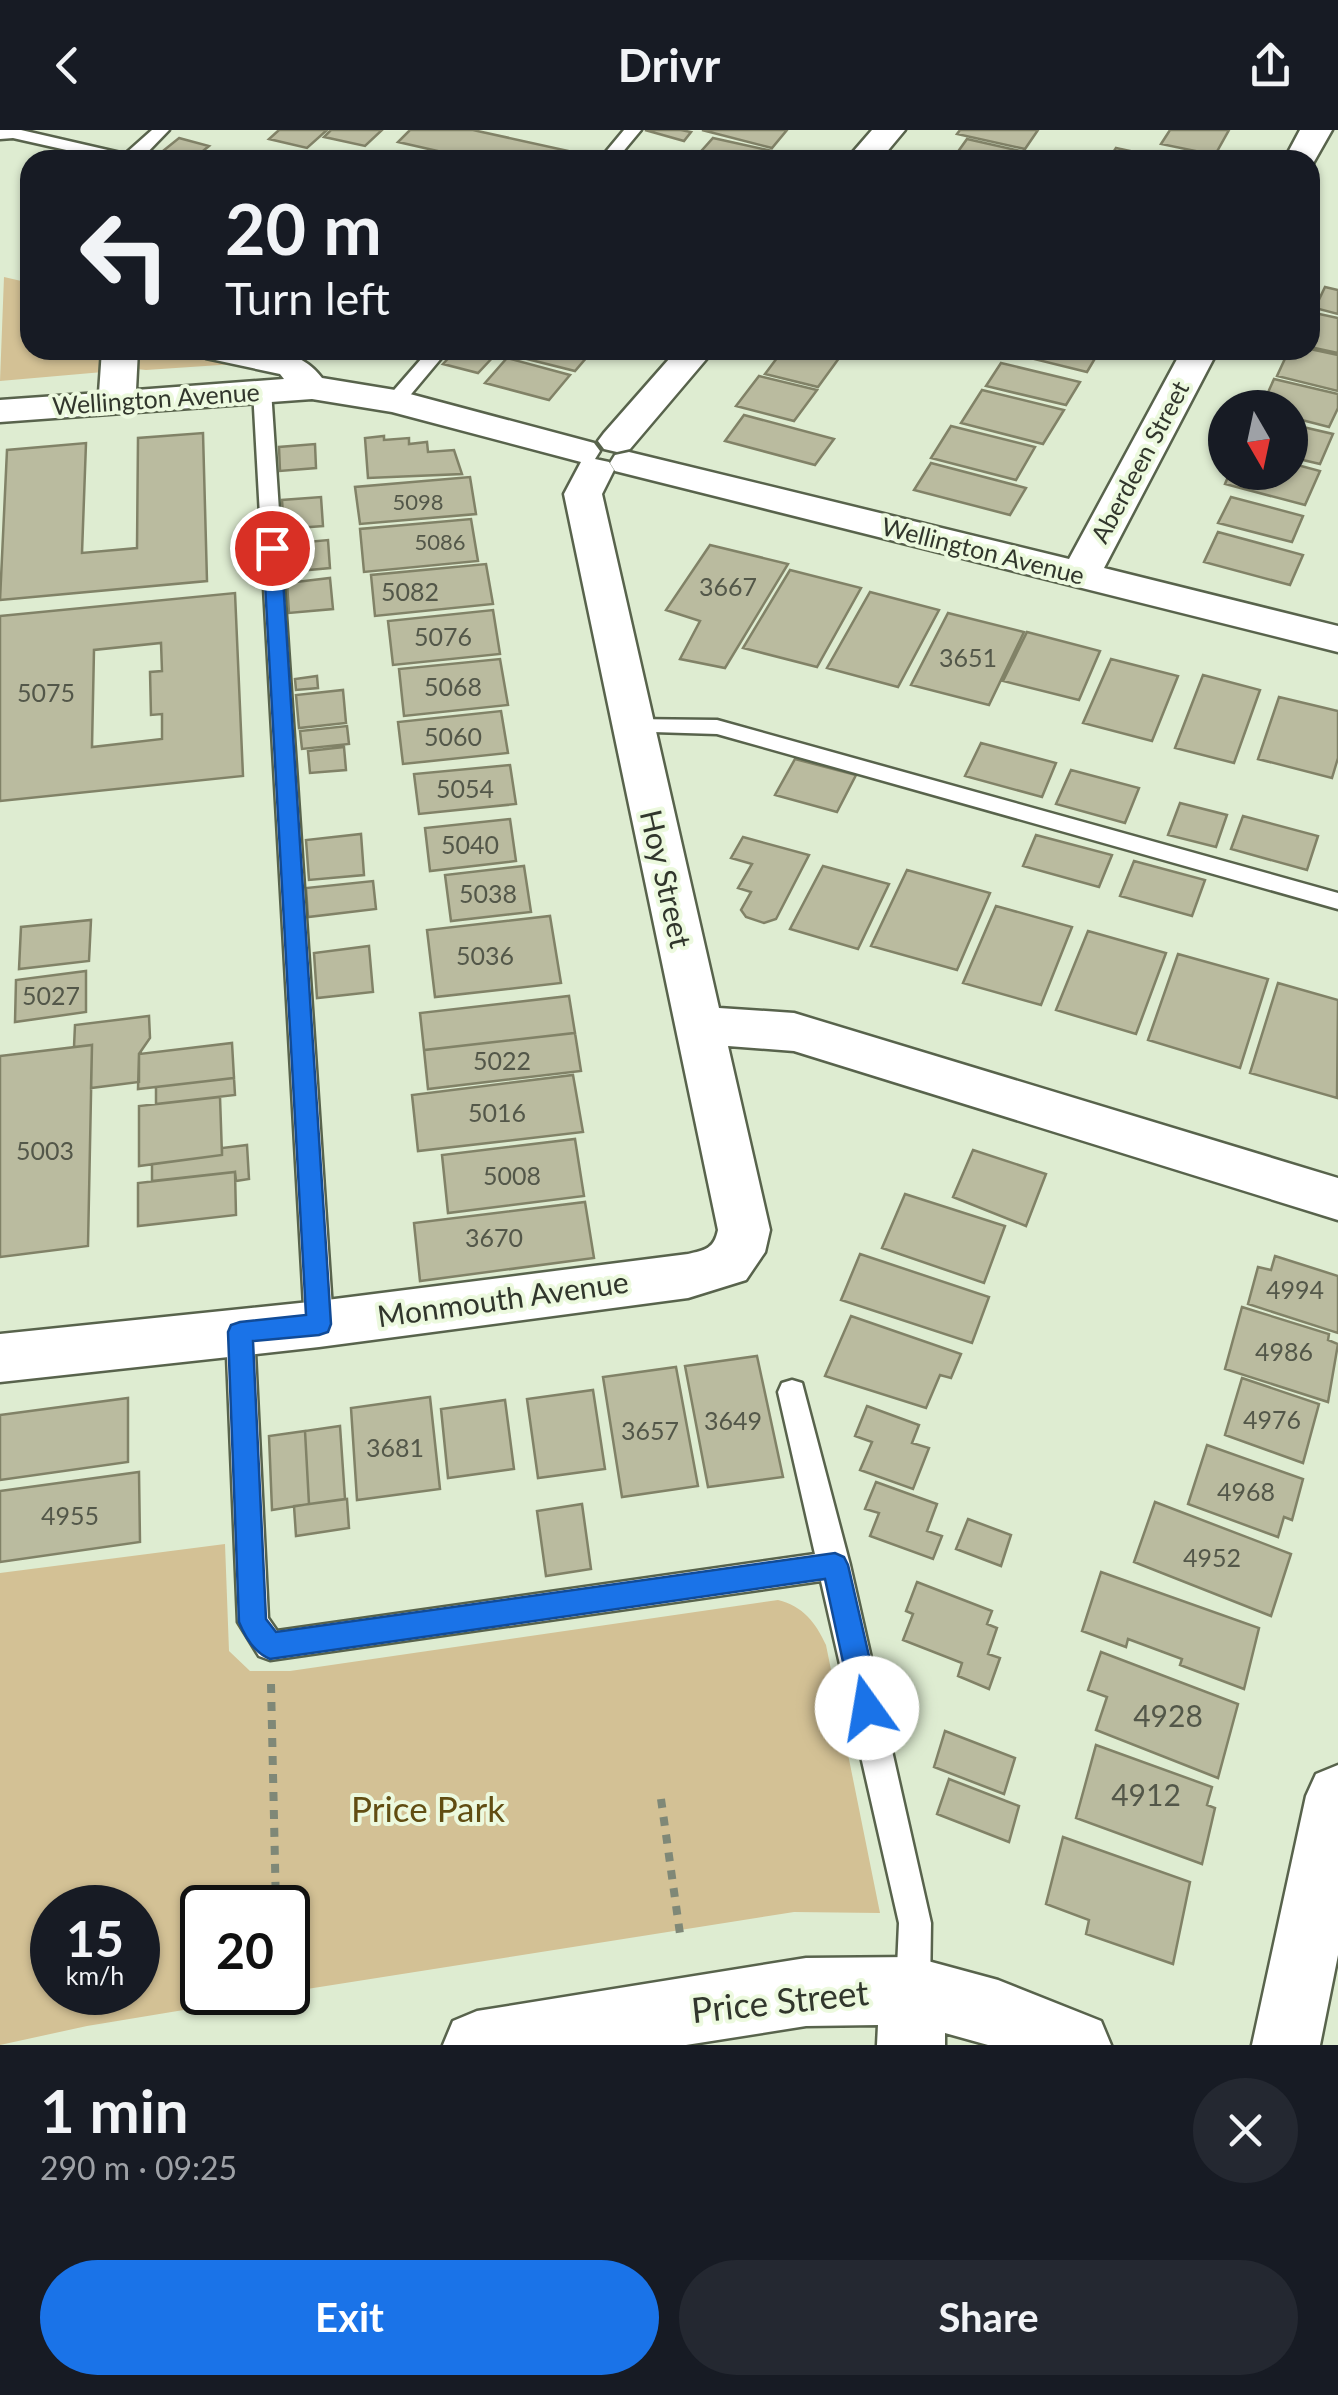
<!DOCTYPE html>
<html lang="en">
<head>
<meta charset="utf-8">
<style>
	:root { --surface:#171b24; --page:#242831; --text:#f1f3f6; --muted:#9ea1a6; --accent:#1a73e8 }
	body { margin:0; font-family:Lato,sans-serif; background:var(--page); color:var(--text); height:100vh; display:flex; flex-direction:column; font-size:38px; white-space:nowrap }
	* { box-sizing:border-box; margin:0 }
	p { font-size:32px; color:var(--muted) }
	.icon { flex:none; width:55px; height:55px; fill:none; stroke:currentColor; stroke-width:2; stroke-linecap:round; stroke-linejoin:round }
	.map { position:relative; height:1915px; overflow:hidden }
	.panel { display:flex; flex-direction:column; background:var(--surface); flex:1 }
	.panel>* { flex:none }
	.guide { position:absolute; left:20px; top:20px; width:1300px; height:210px; border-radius:30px; box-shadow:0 2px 8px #0004; background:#171b24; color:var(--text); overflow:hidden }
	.needle { width:65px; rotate:171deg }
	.controls { position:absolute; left:1208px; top:260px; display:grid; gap:20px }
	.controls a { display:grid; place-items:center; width:100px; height:100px; border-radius:50%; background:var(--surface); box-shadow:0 2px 8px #0004; font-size:50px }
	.speed { position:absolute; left:30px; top:1755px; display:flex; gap:20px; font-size:50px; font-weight:700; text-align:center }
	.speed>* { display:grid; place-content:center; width:130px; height:130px; border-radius:50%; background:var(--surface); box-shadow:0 2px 8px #0004; line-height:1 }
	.speed small { font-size:25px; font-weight:400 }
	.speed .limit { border:5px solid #111; border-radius:15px; background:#fff; color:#111 }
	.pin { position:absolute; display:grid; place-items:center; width:85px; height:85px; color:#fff; margin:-42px; border:5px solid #fff; border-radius:50%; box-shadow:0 2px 10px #0007 }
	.me { position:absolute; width:110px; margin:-55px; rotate:347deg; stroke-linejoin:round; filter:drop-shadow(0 0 8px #0008) }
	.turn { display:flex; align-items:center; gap:35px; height:210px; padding:0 40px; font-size:45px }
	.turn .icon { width:130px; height:130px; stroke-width:2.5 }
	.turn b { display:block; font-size:70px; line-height:85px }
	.round { display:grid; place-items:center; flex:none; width:105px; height:105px; border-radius:52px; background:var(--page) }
	.overview { display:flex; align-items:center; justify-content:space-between; height:170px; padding:0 40px }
	h1 { font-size:60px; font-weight:700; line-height:75px }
	.action { display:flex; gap:20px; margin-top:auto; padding:20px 40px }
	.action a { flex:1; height:115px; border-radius:60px; background:var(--accent); color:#fff; font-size:40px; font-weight:700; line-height:115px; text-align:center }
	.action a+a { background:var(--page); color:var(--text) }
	header { display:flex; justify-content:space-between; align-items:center; height:130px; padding:0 40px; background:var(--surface); font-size:45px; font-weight:700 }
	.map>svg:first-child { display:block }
</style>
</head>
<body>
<header><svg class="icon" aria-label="back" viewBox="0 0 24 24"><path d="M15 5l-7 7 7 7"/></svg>Drivr<svg class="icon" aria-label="share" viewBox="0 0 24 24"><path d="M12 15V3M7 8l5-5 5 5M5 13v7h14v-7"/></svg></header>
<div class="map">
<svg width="1338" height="1915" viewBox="0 0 1338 1915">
	<rect width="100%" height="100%" fill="#deecd1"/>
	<path fill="#d3c195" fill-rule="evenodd" d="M4,147l26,6v67h73v22l-103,9z
		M137,220h44l54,14 -89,6 -10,-1z
		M225,1414l4,107 21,20h40l488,-71c25,6 38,23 48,45l54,268 -86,-1 -506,80v-84h-86v84l85,1 -200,33 -87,19v-472zM52,1778h86v84h-86z"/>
	<path fill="#babb9f" stroke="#818267" stroke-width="2.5" fill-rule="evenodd" d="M279,0h48l-20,18 -38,-9z
		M331,0h51l-17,16 -41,-9z
		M410,0h63l109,24 -5,6h-100l-79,-18z
		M645,0h36l10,2 -7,9z
		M702,0h85l-15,18z
		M960,0h78l-13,19 -68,-15z
		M1170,0h59l-14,25 -54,-11z
		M179,8l30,8 -17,14 -34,-5z
		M713,8l59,13 -8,9 -69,-2z
		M967,9l58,13 -5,8h-68z
		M1116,18l56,12h-64z
		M1325,157l13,3v24l-23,-6z
		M1310,182l28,6v35l-28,-6z
		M1310,219l28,6v36l-61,-15 12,-26z
		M456,220h21l18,5 -17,18 -35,-9z
		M520,220h73l-18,21 -60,-15z
		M783,220h41l18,4 -24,33 -53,-13z
		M998,220h102l-13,22z
		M507,228l63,17 -21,25 -64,-17z
		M1001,233l79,19 -14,23 -80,-19z
		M759,246l58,14 -23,31 -58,-15z
		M1274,249l64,15v14l-9,19 -39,-10v-9h-29z
		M982,260l82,20 -21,34 -82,-21z
		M744,285l90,24 -19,26 -90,-24z
		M1290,294l43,10 -13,30 -30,-7z
		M951,296l84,21 -19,33 -85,-22z
		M203,303l4,148 -207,19 7,-150 79,-7 -4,110 55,-5 1,-110z
		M384,306v4l25,-2v6l18,-2 1,10 26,-2 8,24 -94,4 -3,-40z
		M315,314l1,24 -36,3 -1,-24z
		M931,333l95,25 -16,27 -96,-25z
		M1290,333l30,8 -15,34 -80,-21 5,-12h60z
		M470,347l6,37 -116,10 -5,-37z
		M321,367l2,29 -39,3 -2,-29z
		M1231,367l72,19 -11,26 -74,-19z
		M471,389l7,42 -114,11 -4,-43z
		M1218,402l85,23 -13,30 -86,-23z
		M328,410l2,28 -42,4 -2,-28z
		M710,415l78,19 -63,104 -45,-9 20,-38 -34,-11z
		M486,434l7,40 -118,12 -4,-41z
		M790,440l71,18 -44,79 -74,-19z
		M330,448l3,31 -44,4 -2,-30z
		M870,462l69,18 -41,77 -71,-19z
		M235,463l8,183 -243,25v-185zM161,513l1,28 -12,1 1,43 11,-1v25l-70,8 2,-97z
		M493,480l7,44 -107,11 -5,-44z
		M948,483l76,19 -35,73 -78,-20z
		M1027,502l73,19 -21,49 -76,-19z
		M500,529l8,46 -104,11 -5,-47z
		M1111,529l67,17 -26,65 -69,-18z
		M1203,545l57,15 -26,73 -59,-15z
		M317,546l1,12 -22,2 -1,-11z
		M343,560l3,33 -47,5 -3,-33z
		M1279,567l59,14v47l-6,20 -74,-19z
		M501,581l7,42 -105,11 -5,-42z
		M347,596l2,18 -47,5 -2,-18z
		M981,613l75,20 -14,34 -77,-21z
		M344,617l2,23 -36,3 -2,-22z
		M795,629l61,16 -19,37 -62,-17z
		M510,635l6,39 -97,10 -5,-40z
		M1071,640l68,18 -14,35 -69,-19z
		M1180,673l47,12 -11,32 -48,-12z
		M1243,686l75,20 -11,34 -76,-21z
		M510,689l6,42 -86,10 -5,-43z
		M361,704l3,41 -55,5 -3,-40z
		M1036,705l76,20 -13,32 -76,-21z
		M743,707l66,18 -33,64 -12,4 -18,-6 -5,-7 10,-18 -13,-4 14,-24 -21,-6z
		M1134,731l71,19 -13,36 -72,-20z
		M524,736l7,46 -80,9 -6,-46z
		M823,736l66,18 -31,65 -68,-20z
		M907,740l83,23 -33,77 -86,-24z
		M373,751l3,28 -68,8 -2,-29z
		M996,776l76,21 -31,78 -78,-22z
		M550,786l11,67 -126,14 -8,-67z
		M91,790l-2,41 -70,8 2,-42z
		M1088,801l78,22 -30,81 -80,-24z
		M369,816l4,46 -56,6 -3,-45z
		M1178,824l90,25 -28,89 -92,-28z
		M86,841v41l-71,10 1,-42z
		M1278,853l60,17 -1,98 -87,-25z
		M569,866l6,37 -151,17 -4,-37z
		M149,886l1,22 -11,16v28l-48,6 1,-43 -18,2 1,-22z
		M575,903l6,38 -153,18 -4,-39z
		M232,913l2,35 -96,11 1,-35z
		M92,915l-4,201 -88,11v-201z
		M573,945l10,57 -165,19 -6,-56z
		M234,948l1,17 -79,9v-17z
		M220,967l2,58 -83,11v-60z
		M575,1009l9,57 -136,17 -6,-58z
		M247,1015l2,34 -13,2 -1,-9 -83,9v-17l70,-9v-7z
		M973,1020l73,24 -20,52 -73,-29z
		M235,1042l1,43 -98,11v-43z
		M905,1064l100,32 -21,57 -102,-35z
		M585,1072l9,56 -174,23 -6,-58z
		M860,1124l129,43 -17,46 -131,-43z
		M1275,1126l63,20v57l-90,-29 10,-37 13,3z
		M1242,1177l87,27 -1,6 10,4 -10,58 -103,-33z
		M851,1186l110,38 -10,24 -11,-3 -14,33 -101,-32z
		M757,1226l26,121 -75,10 -23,-121z
		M676,1237l22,119 -76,11 -19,-120z
		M1242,1248l77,26 -16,59 -78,-28z
		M593,1260l12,79 -67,9 -11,-79z
		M430,1267l10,92 -83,11 -6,-92z
		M128,1268v64l-128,18v-65z
		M505,1270l9,69 -66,9 -7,-69z
		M867,1276l52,19 -7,18 17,5 -16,41 -53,-19 12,-28 -17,-6z
		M340,1296l5,73 -36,5 -4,-73z
		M305,1301l4,73 -37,6 -3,-74z
		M1207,1315l96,34 -11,41 -8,-3 -6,20 -90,-33z
		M139,1342l1,70 -140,20v-71z
		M876,1352l61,22 -10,27 15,5 -9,23 -63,-23 9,-23 -14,-4z
		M347,1369l2,29 -53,8 -2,-30z
		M1155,1372l136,52 -20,62 -137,-54z
		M582,1374l9,65 -45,7 -9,-65z
		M968,1389l43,16 -10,31 -45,-17z
		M1101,1442l158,56 -15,61 -64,-24 2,-6 -54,-20 -2,8 -44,-16z
		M917,1452l75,29 -5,13 10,4 -9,26 12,4 -11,31 -31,-13 4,-13 -59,-23 10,-26 -7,-3z
		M1101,1522l137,52 -20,74 -122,-48 11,-33 -19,-7z
		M945,1601l70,27 -11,36 -70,-27z
		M1096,1615l116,42 -5,18 8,3 -13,56 -126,-46z
		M949,1649l70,27 -10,36 -72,-28z
		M1063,1707l127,45 -17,82 -87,-30 3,-14 -43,-16z"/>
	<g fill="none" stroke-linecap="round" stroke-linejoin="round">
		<defs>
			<path id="lane" d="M0,0h21l104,24 27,-24h17l-29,30h-29l-98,-22 -13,1z
				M624,0h17l-25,30h-17z
				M429,220h19l-46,55h-14v-8z
				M262,254l9,6 62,934 -4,8 -10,4 -10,-4 -4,-8 -52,-934z
				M629,589l88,1 621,173v16l-621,-175 -96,-3 -3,-5 3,-5z
				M240,1190l10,4 4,8 14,286 9,13 538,-77 -37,-162 4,-9 10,-3 10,3 48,182 81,358 -1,68 -5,12 -12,5 -12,-5 -5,-12 3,-68 -78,-342 -551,79 -11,-4 -21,-34 -12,-290 4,-8z"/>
			<path id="street" d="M872,0h33l-25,30h-34z
				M1300,0h32l-21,37 -1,-7h-26z
				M102,220h36l-2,40 148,-11 -4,-5 -74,-16 -5,-8c43,0 93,-10 121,28l73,12 199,53 6,8 -5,8 14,3 5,8 -12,24 117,514 75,5 544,165v42l-544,-169 -66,-5 42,184 -5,22 -19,28 -58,18 -369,49 -319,35v-48l319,-33 369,-47c17,-4 26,-5 30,-24l-154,-736 17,-32 -189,-50 -80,-13 -312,23v-22l99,-7z
				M677,220h37l-84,99 -13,3 -13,-3 -6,-8 6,-8z
				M1182,220h36l-114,218 234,58v26l-723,-181 -5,-8 5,-8 14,-3 440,107z
				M1338,1635v190l-18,90h-68l54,-249 10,-22z
				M913,1827l85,23 103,41 10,24h-123l-43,-12v12h-68l1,-20 -72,1 -120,19h-243l10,-24 24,-10 329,-53z"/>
		</defs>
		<use href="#lane" stroke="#58634c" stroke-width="5"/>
		<use href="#street" stroke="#58634c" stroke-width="5"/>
		<path stroke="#7f8877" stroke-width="8" stroke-dasharray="9 9" stroke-linecap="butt" d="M271,1554l5,224
			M661,1669l20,142
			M278,1862v10"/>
		<use href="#lane" fill="#fff" fill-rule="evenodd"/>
		<use href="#street" fill="#fff" fill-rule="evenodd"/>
	</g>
	<path fill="#1a73e8" stroke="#114b97" stroke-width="2.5" d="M272,412l9,6 50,776 -3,8 -9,3 -66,6 13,278 10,13 559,-79 9,4 4,8 33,143 -4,10 -10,4 -10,-4 -4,-10 -28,-129 -555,80c-15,-6 -25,-22 -31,-37l-11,-290 3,-7 9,-3 66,-7 -43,-767z"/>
	<g text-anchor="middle" stroke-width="8" stroke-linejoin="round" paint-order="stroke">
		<g font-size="22" fill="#535749">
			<text x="418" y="380">5098</text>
			<text x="440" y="420">5086</text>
		</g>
		<g font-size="25" fill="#31362c" stroke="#ecf9de">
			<text transform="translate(156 269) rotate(-4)" y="9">Wellington Avenue</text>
			<text transform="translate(1140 332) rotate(-62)" y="9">Aberdeen Street</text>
			<text transform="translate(983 421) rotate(14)" y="9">Wellington Avenue</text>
		</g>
		<g font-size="25" fill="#535749">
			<text x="728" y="466">3667</text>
			<text x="410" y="471">5082</text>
			<text x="443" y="516">5076</text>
			<text x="968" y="537">3651</text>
			<text x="453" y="566">5068</text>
			<text x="46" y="572">5075</text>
			<text x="453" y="616">5060</text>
			<text x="465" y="668">5054</text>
			<text x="470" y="724">5040</text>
			<text x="488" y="773">5038</text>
			<text x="485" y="835">5036</text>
			<text x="51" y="875">5027</text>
			<text x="502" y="940">5022</text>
			<text x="497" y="992">5016</text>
			<text x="45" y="1030">5003</text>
			<text x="512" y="1055">5008</text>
			<text x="494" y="1117">3670</text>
			<text x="1295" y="1169">4994</text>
			<text x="1284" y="1231">4986</text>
			<text x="1272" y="1299">4976</text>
			<text x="733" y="1300">3649</text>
			<text x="650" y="1310">3657</text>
			<text x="395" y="1327">3681</text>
			<text x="1246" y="1371">4968</text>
			<text x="70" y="1395">4955</text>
			<text x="1212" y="1437">4952</text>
		</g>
		<g font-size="30" fill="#31362c" stroke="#ecf9de">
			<text transform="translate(665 749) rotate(77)" y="10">Hoy Street</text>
			<text transform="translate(503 1170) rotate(-8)" y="10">Monmouth Avenue</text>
		</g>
		<g font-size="30" fill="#535749">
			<text x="1168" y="1597">4928</text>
			<text x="1146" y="1676">4912</text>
		</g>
		<g font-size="35" fill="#614d12" stroke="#ecf9de">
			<text x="428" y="1692">Price Park</text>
		</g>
		<g font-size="35" fill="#31362c" stroke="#ecf9de">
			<text transform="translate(780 1872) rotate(-6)" y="12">Price Street</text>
		</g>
	</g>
</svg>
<div class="controls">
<a><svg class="needle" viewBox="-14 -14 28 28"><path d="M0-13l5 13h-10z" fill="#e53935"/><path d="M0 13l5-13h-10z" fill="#9ea1a6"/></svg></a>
</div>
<div class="speed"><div>15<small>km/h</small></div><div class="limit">20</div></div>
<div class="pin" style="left:272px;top:418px;background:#d93025"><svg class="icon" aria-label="arrive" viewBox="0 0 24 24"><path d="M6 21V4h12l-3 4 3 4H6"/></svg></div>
<svg class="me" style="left:867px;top:1578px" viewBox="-20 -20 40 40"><circle r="19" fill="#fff"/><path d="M0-13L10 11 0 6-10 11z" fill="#1a73e8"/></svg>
<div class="guide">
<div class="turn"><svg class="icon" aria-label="left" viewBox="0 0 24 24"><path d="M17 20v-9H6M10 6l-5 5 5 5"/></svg><div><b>20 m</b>Turn left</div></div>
</div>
</div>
<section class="panel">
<div class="overview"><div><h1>1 min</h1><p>290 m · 09:25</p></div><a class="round"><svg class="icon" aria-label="close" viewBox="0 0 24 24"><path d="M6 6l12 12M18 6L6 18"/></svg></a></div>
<div class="action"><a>Exit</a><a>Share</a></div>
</section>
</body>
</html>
